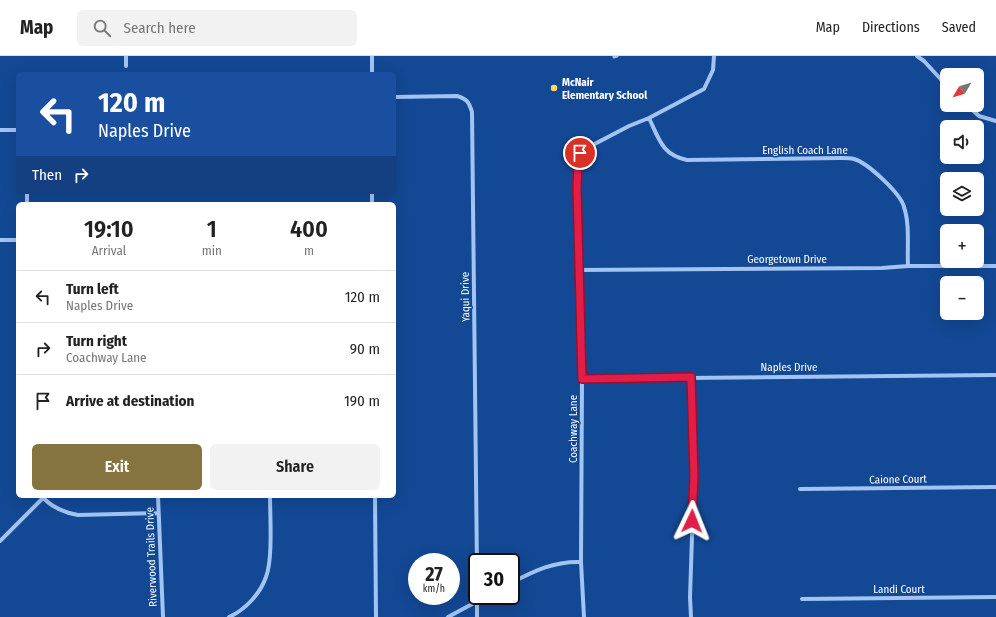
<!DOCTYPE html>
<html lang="en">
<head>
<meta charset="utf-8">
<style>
	:root { --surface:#fff; --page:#f2f2f2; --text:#222; --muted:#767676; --line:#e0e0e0; --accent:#857340 }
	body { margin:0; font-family:"Fira Sans Condensed",sans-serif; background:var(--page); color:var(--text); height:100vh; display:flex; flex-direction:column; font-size:15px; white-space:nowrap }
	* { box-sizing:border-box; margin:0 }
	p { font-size:13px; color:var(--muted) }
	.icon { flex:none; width:22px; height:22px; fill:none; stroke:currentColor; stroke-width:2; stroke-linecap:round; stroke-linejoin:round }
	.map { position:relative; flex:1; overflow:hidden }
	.panel { position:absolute; left:16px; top:146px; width:380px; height:296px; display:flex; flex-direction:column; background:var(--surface); border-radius:6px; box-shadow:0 4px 16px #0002 }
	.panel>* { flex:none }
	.top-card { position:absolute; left:16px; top:16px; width:380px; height:122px; border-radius:6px; box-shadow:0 4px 16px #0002; background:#1a4fa0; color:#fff; overflow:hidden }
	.needle { width:26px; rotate:232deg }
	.fabs { position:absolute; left:940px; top:12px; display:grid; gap:8px }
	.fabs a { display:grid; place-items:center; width:44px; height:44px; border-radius:6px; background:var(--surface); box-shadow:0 4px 16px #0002; font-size:20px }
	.speed { position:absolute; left:408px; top:497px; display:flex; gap:8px; font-size:20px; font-weight:700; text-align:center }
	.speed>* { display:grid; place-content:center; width:52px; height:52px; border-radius:50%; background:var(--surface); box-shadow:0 4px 16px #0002; line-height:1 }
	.speed small { font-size:10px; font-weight:400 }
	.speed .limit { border:2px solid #111; border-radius:6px; background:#fff; color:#111 }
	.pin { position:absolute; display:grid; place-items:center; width:34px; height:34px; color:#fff; margin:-17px; border:2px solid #fff; border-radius:50%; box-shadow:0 1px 4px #0007 }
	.me { position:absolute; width:44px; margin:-22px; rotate:2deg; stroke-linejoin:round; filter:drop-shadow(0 0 3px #0008) }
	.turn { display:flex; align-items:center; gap:14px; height:84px; padding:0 16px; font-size:18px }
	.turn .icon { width:52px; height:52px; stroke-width:2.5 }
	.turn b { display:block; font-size:28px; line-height:34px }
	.then { display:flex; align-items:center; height:38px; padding:0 16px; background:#0003; gap:8px; font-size:15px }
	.eta { display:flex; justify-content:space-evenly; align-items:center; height:68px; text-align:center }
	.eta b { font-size:24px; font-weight:600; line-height:28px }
	.cta { display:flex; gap:8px; margin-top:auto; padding:8px 16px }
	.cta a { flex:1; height:46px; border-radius:6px; background:var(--accent); color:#fff; font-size:16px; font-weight:600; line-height:46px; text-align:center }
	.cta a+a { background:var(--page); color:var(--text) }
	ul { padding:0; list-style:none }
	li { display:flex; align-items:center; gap:12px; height:52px; padding:0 16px; border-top:1px solid var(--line) }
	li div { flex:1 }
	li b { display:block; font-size:15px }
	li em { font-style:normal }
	header { display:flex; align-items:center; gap:24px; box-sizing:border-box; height:56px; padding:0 20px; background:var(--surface); border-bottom:1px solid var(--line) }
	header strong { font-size:19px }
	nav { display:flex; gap:22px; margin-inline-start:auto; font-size:14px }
	.search { width:280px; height:36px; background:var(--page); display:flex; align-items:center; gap:10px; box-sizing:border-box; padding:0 14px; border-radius:6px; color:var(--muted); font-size:15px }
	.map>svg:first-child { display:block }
</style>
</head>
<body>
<header>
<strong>Map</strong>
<div class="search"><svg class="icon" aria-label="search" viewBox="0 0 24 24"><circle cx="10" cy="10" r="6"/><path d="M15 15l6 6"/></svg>Search here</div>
<nav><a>Map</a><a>Directions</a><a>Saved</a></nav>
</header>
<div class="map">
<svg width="996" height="561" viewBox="0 0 996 561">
	<rect width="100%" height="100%" fill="#134894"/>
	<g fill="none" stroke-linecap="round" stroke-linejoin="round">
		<path stroke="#a2c4f2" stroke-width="3" d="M614,1l3,-1"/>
		<path stroke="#a2c4f2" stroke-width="4" d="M126,0v10
			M917,0l7,5 23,25
			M372,18v-18
			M394,41l63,-1c10,3 12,6 15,16l5,457
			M967,49l12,11 17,5
			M649,62c10,21 13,37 38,42l155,-2c4,0 8,0 12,1 14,4 47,35 50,48 6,18 3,40 4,59
			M0,74h18
			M27,136v12
			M372,136v12
			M0,184h18
			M578,214l304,-2 26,-2h88
			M691,321l3,99 -4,121 1,20
			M582,323l414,-4
			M800,433l196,-2
			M42,440c8,11 24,17 36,19l80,-2
			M158,440l5,121
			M375,440l1,121
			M0,485l43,-43
			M511,527c23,-12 43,-22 70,-21
			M477,540v21
			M802,543l194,-2
			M229,561c16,-7 31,-23 37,-40 7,-18 4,-61 4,-81
			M448,561l39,-21
			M584,561l-3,-55 1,-183 -5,-134 1,-83 2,-9 7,-5 42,-22 20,-8 55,-29 9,-19 1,-14"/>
	</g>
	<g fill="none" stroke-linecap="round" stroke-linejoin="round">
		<defs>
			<path id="route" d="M580,97l-2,9 -1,27 5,190 109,-2 3,99 -2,45"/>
		</defs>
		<use href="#route" stroke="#92132f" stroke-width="10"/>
		<use href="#route" stroke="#e11d48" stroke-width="7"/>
	</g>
	<circle fill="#ffd764" stroke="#134894" stroke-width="1.5" cx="554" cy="32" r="4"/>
	<g text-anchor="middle" stroke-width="3" stroke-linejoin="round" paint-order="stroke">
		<g font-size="11" font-weight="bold" fill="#fff" stroke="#134894" text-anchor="start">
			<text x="562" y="30">McNair<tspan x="562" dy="13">Elementary School</tspan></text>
		</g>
		<g font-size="11" fill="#fff" stroke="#134894">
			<text x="805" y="98">English Coach Lane</text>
			<text x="787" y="207">Georgetown Drive</text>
			<text transform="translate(465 241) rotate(-91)" y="4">Yaqui Drive</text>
			<text x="789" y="315">Naples Drive</text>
			<text transform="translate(573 373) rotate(-90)" y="4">Coachway Lane</text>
			<text transform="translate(898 423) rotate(-1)" y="4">Caione Court</text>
			<text transform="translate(151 501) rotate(-92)" y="4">Riverwood Trails Drive</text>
			<text x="899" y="537">Landi Court</text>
		</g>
	</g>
</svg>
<div class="fabs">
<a><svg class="needle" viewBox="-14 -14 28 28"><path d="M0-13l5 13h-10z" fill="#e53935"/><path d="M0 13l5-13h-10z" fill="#767676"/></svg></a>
<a><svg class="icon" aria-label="sound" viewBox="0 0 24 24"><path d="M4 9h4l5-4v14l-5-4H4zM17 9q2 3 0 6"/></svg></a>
<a><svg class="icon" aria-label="layers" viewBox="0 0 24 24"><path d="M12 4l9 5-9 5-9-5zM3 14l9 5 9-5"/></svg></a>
<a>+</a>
<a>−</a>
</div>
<div class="speed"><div>27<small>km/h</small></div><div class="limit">30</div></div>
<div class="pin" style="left:580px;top:97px;background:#d93025"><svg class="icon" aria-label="arrive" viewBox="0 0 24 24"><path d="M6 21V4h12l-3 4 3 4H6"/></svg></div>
<svg class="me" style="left:692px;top:465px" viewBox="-20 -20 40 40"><path d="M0-17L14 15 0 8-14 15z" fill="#e11d48" stroke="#fff" stroke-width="4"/></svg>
<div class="top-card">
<div class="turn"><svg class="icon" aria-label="left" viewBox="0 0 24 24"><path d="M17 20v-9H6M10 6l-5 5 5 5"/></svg><div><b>120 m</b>Naples Drive</div></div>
<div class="then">Then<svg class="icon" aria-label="right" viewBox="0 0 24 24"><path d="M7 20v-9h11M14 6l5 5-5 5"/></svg></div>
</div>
<section class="panel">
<div class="eta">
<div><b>19:10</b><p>Arrival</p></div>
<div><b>1</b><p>min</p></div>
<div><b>400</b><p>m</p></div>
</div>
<ul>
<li><svg class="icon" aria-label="left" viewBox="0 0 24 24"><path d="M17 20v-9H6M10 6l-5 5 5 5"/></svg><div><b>Turn left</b><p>Naples Drive</p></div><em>120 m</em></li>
<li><svg class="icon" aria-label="right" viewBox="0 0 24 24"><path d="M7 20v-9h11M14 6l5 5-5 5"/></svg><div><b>Turn right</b><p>Coachway Lane</p></div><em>90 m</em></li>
<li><svg class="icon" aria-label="arrive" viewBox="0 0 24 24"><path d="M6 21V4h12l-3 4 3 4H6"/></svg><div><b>Arrive at destination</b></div><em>190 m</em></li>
</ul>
<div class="cta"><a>Exit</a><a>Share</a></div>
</section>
</div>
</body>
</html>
